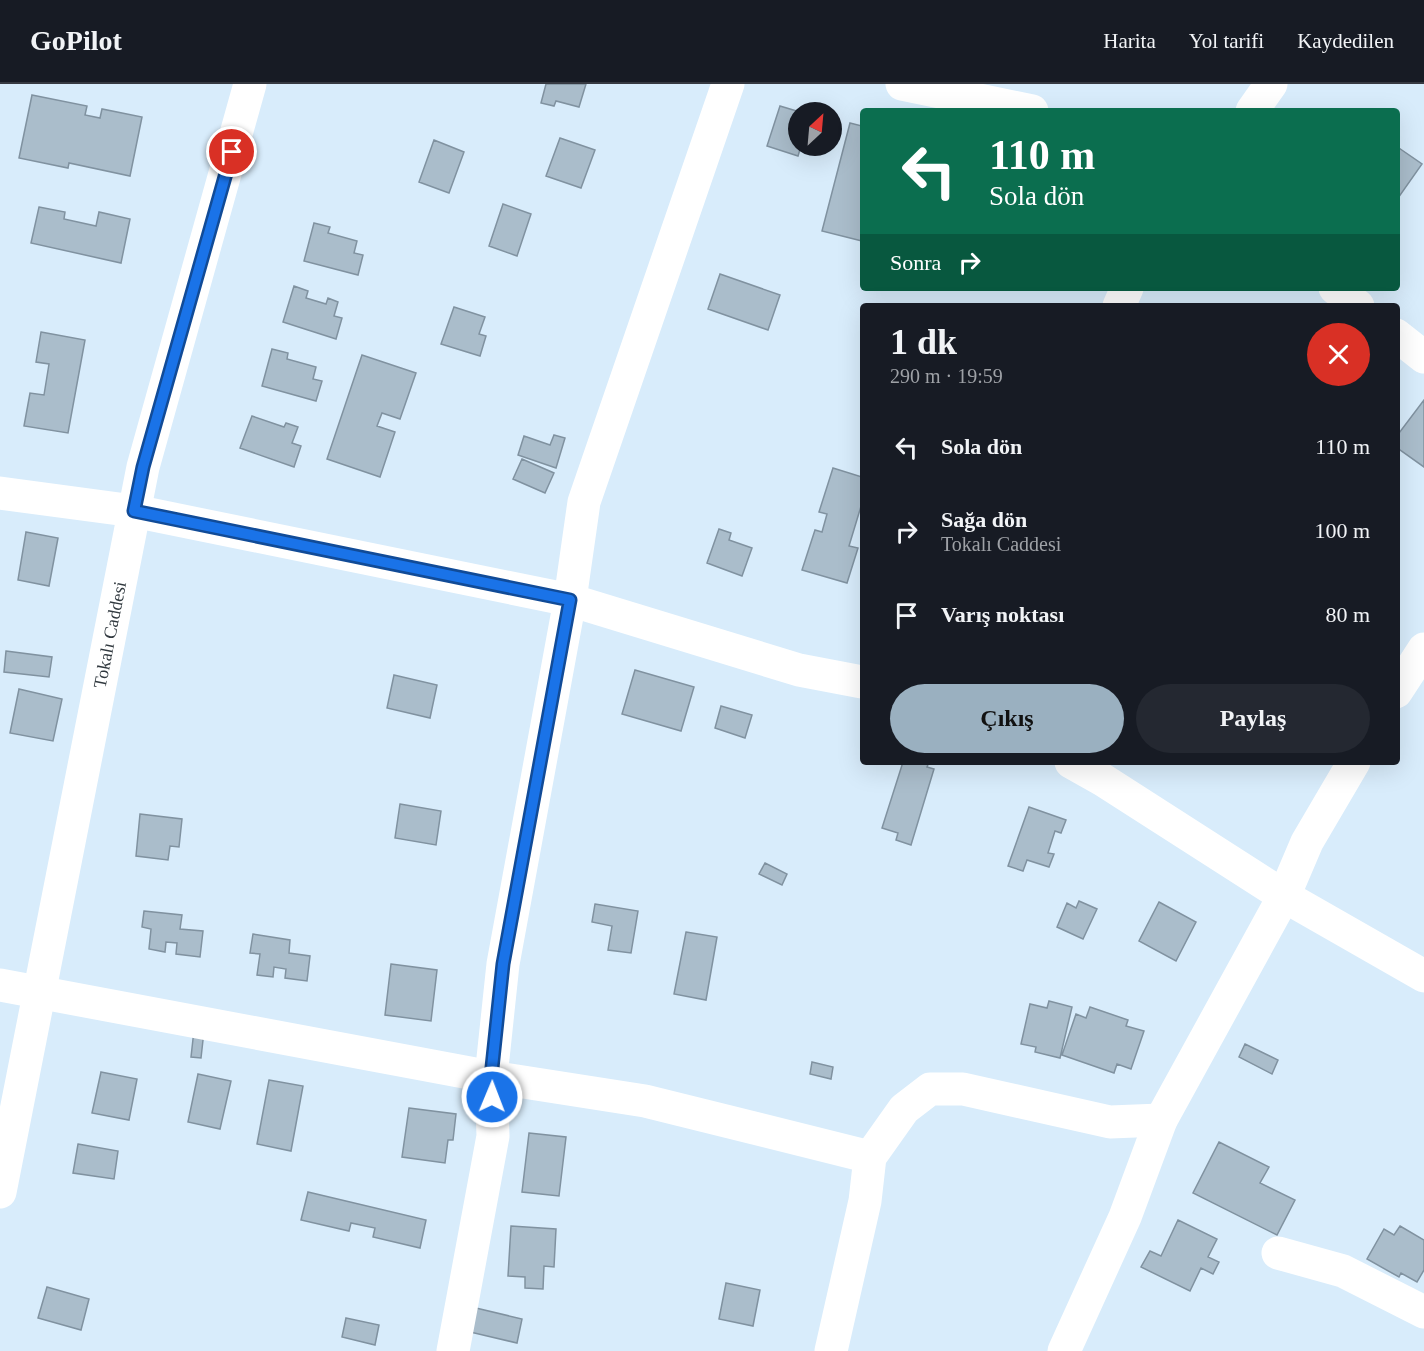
<!DOCTYPE html>
<html lang="tr">
<head>
<meta charset="utf-8">
<style>
	:root { --surface:#171b24; --page:#242831; --text:#f1f3f6; --muted:#9ea1a6; --line:#363941; --accent:#9ab0c0 }
	body { margin:0; font-family:"Times New Roman",serif; background:var(--page); color:var(--text); height:100vh; display:flex; flex-direction:column; font-size:22px; white-space:nowrap }
	* { box-sizing:border-box; margin:0 }
	p { font-size:20px; color:var(--muted) }
	.icon { flex:none; width:33px; height:33px; fill:none; stroke:currentColor; stroke-width:2; stroke-linecap:round; stroke-linejoin:round }
	.map { position:relative; flex:1; overflow:hidden }
	.details { position:absolute; left:860px; top:219px; width:540px; height:462px; display:flex; flex-direction:column; background:var(--surface); border-radius:6px; box-shadow:0 6px 24px #0002 }
	.details>* { flex:none }
	.top-card { position:absolute; left:860px; top:24px; width:540px; height:183px; border-radius:6px; box-shadow:0 6px 24px #0002; background:#0b6e4f; color:#fff; overflow:hidden }
	.needle { width:39px; rotate:26deg }
	.buttons { position:absolute; left:788px; top:18px; display:grid; gap:12px }
	.buttons a { display:grid; place-items:center; width:54px; height:54px; border-radius:50%; background:var(--surface); box-shadow:0 6px 24px #0002; font-size:30px }
	.pin { position:absolute; display:grid; place-items:center; width:51px; height:51px; color:#fff; margin:-26px; border:3px solid #fff; border-radius:50%; box-shadow:0 2px 6px #0007 }
	.me { position:absolute; width:66px; margin:-33px; rotate:1deg; stroke-linejoin:round; filter:drop-shadow(0 0 4px #0008) }
	.turn { display:flex; align-items:center; gap:21px; height:126px; padding:0 30px; font-size:27px }
	.turn .icon { width:78px; height:78px; stroke-width:2.5 }
	.turn b { display:block; font-size:42px; line-height:51px }
	.then { display:flex; align-items:center; height:57px; padding:0 30px; background:#0003; gap:12px; font-size:22px }
	.round { display:grid; place-items:center; flex:none; width:63px; height:63px; border-radius:32px; background:var(--page) }
	.head { display:flex; align-items:center; justify-content:space-between; height:102px; padding:0 30px }
	h1 { font-size:36px; font-weight:700; line-height:45px }
	.cta { display:flex; gap:12px; margin-top:auto; padding:12px 30px }
	.cta a { flex:1; height:69px; border-radius:36px; background:var(--accent); color:#111; font-size:24px; font-weight:700; line-height:69px; text-align:center }
	.cta a+a { background:var(--page); color:var(--text) }
	ul { padding:0; list-style:none }
	li { display:flex; align-items:center; gap:18px; height:84px; padding:0 30px }
	li div { flex:1 }
	li b { display:block; font-size:22px }
	li em { font-style:normal }
	header { display:flex; align-items:center; gap:36px; box-sizing:border-box; height:84px; padding:0 30px; background:var(--surface); border-bottom:2px solid var(--line) }
	header strong { font-size:28px }
	nav { display:flex; gap:33px; margin-inline-start:auto; font-size:21px }
	.map>svg:first-child { display:block }
</style>
</head>
<body>
<header>
<strong>GoPilot</strong>
<nav><a>Harita</a><a>Yol tarifi</a><a>Kaydedilen</a></nav>
</header>
<div class="map">
<svg width="1424" height="1267" viewBox="0 0 1424 1267">
	<rect width="100%" height="100%" fill="#d8ecfb"/>
	<path fill="#aabdcb" stroke="#8092a0" stroke-width="1.5" d="M546,0h40l-7,23 -23,-6 -2,5 -13,-3z
		M32,11l55,11 -2,9 15,3 2,-9 40,8 -12,59 -61,-13 -1,5 -49,-10z
		M780,22l20,6h-2v34h3l-3,10 -31,-10z
		M850,39l12,3v115l-40,-10z
		M560,54l35,12 -14,38 -35,-12z
		M434,56l30,12 -15,41 -30,-11z
		M1396,62l26,18 -26,37z
		M503,120l28,10 -14,42 -28,-10z
		M39,123l26,5 -1,7 32,7 3,-14 31,7 -9,44 -90,-20z
		M314,139l16,4 -2,6 29,8 -3,12 9,2 -5,20 -54,-14z
		M720,190l60,21 -12,35 -60,-21z
		M294,202l14,5 -2,7 20,6 2,-6 10,4 -4,14 8,2 -6,21 -53,-17z
		M454,223l31,10 -6,17 7,2 -6,20 -39,-12z
		M41,248l44,8 -17,93 -44,-7 6,-33 14,2 5,-31 -13,-2z
		M272,265l16,4 -1,6 29,8 -3,12 9,2 -6,20 -54,-15z
		M362,271l54,18 -16,46 -18,-6 -5,13 18,6 -15,45 -53,-18z
		M1424,316v67l-28,-20v-10z
		M252,332l32,11 2,-4 12,4 -6,16 9,3 -7,21 -54,-19z
		M554,351l11,3 -9,30 -38,-13 6,-19 26,9z
		M522,375l32,14 -9,20 -32,-14z
		M833,384l29,9v26l-13,43 9,2 -11,35 -45,-13 13,-40 7,2 5,-18 -8,-2z
		M719,445l12,4 -2,7 23,8 -10,28 -35,-13z
		M26,448l32,6 -9,48 -31,-6z
		M6,567l46,6 -3,20 -45,-5z
		M635,586l59,17 -13,44 -59,-17z
		M394,591l43,10 -7,33 -43,-10z
		M19,605l43,10 -9,42 -43,-8z
		M721,622l31,9 -7,23 -30,-10z
		M903,678h26l-2,5 7,2 -23,76 -15,-5 2,-7 -16,-5z
		M400,720l41,7 -5,34 -41,-7z
		M1029,723l37,13 -5,13 -6,-2 -7,22 6,1 -5,13 -22,-7 -4,11 -15,-5z
		M140,730l42,5 -3,28 -9,-1 -2,14 -32,-4z
		M765,779l22,11 -5,11 -23,-11z
		M1079,817l18,8 -14,30 -26,-12 10,-24 9,5z
		M1159,818l37,20 -20,39 -37,-20z
		M595,820l43,7 -7,42 -23,-3 4,-24 -20,-4z
		M144,827l38,4 -2,14 23,2 -3,26 -24,-3 1,-11 -11,-1 -1,10 -16,-3 2,-20 -9,-2z
		M686,848l31,5 -11,63 -32,-6z
		M253,850l37,6 -1,13 21,3 -3,25 -22,-3 1,-9 -12,-2 -1,10 -16,-2 3,-21 -10,-1z
		M391,880l46,6 -6,51 -46,-6z
		M1049,917l23,6 -12,51 -25,-6 1,-5 -15,-3 9,-40 17,4z
		M1090,923l38,13 -2,6 18,5 -13,38 -14,-5 -3,9 -52,-18 14,-41 10,4z
		M194,946l10,1 -3,27 -10,-1z
		M1245,960l33,16 -6,14 -33,-17z
		M812,978l21,5 -2,12 -21,-5z
		M101,988l36,7 -8,41 -37,-7z
		M198,990l33,7 -11,48 -32,-7z
		M269,996l34,6 -12,65 -34,-7z
		M409,1024l47,6 -3,26h-5l-3,23 -43,-6z
		M529,1049l37,4 -7,59 -37,-4z
		M1219,1058l50,25 -9,16 35,17 -18,35 -84,-42z
		M78,1060l40,7 -4,28 -41,-6z
		M308,1108l118,28 -6,28 -47,-11 2,-9 -24,-5 -2,8 -48,-11z
		M1178,1136l39,19 -9,18 11,5 -6,12 -12,-6 -11,23 -49,-24 9,-16 11,5z
		M511,1142l45,3 -2,38 -10,-1 -1,23 -18,-1v-11l-17,-1z
		M1400,1142l24,14v30l-7,12 -16,-9 -2,4 -32,-18 17,-30 10,6z
		M726,1199l34,7 -7,36 -34,-7z
		M47,1203l42,12 -8,31 -43,-12z
		M476,1224l46,11 -5,24 -47,-11z
		M346,1234l33,7 -4,20 -33,-8z"/>
	<g fill="none" stroke-linecap="round" stroke-linejoin="round">
		<g stroke="#fff" stroke-width="33">
			<path d="M902,0l130,27"/>
			<path d="M1252,27l19,-27"/>
			<path d="M1335,204l23,18"/>
			<path d="M1119,222l8,-18"/>
			<path d="M1396,251l28,22"/>
			<path d="M0,409l134,18 436,89 229,70 63,12"/>
			<path d="M1396,608l28,-43"/>
			<path d="M1071,678l32,18 181,116 140,80"/>
			<path d="M0,901l491,92 154,24 225,56"/>
			<path id="s1" d="M0,1108l143,-725 107,-383"/>
			<path d="M1278,1169l65,18 81,41"/>
			<path d="M453,1267l40,-215 -2,-59 12,-113 67,-364 14,-98 144,-418"/>
			<path d="M831,1267l34,-150 5,-44 34,-48 26,-20h33l147,33 51,-2"/>
			<path d="M1064,1267l61,-134 36,-97 123,-224 23,-54 47,-80"/>
		</g>
	</g>
	<g fill="none" stroke-linecap="round" stroke-linejoin="round">
		<defs>
			<path id="route" d="M232,68l-89,315 -9,44 436,89 -67,364 -12,113 1,20"/>
		</defs>
		<use href="#route" stroke="#114b97" stroke-width="15"/>
		<use href="#route" stroke="#1a73e8" stroke-width="10"/>
	</g>
	<g text-anchor="middle" stroke-width="4.5" stroke-linejoin="round" paint-order="stroke">
		<g font-size="18" fill="#31393f" stroke="#fff">
			<text dy="6" stroke="none"><textPath href="#s1" startOffset="568">Tokalı Caddesi</textPath></text>
		</g>
	</g>
</svg>
<div class="buttons">
<a><svg class="needle" viewBox="-14 -14 28 28"><path d="M0-13l5 13h-10z" fill="#e53935"/><path d="M0 13l5-13h-10z" fill="#9ea1a6"/></svg></a>
</div>
<div class="pin" style="left:232px;top:68px;background:#d93025"><svg class="icon" aria-label="arrive" viewBox="0 0 24 24"><path d="M6 21V4h12l-3 4 3 4H6"/></svg></div>
<svg class="me" style="left:492px;top:1013px" viewBox="-20 -20 40 40"><circle r="17" fill="#1a73e8" stroke="#fff" stroke-width="3"/><path d="M0-11L8 9 0 5-8 9z" fill="#fff"/></svg>
<div class="top-card">
<div class="turn"><svg class="icon" aria-label="left" viewBox="0 0 24 24"><path d="M17 20v-9H6M10 6l-5 5 5 5"/></svg><div><b>110 m</b>Sola dön</div></div>
<div class="then">Sonra<svg class="icon" aria-label="right" viewBox="0 0 24 24"><path d="M7 20v-9h11M14 6l5 5-5 5"/></svg></div>
</div>
<section class="details">
<div class="head"><div><h1>1 dk</h1><p>290 m · 19:59</p></div><a class="round" style="background:#d93025;color:#fff"><svg class="icon" aria-label="close" viewBox="0 0 24 24"><path d="M6 6l12 12M18 6L6 18"/></svg></a></div>
<ul>
<li><svg class="icon" aria-label="left" viewBox="0 0 24 24"><path d="M17 20v-9H6M10 6l-5 5 5 5"/></svg><div><b>Sola dön</b></div><em>110 m</em></li>
<li><svg class="icon" aria-label="right" viewBox="0 0 24 24"><path d="M7 20v-9h11M14 6l5 5-5 5"/></svg><div><b>Sağa dön</b><p>Tokalı Caddesi</p></div><em>100 m</em></li>
<li><svg class="icon" aria-label="arrive" viewBox="0 0 24 24"><path d="M6 21V4h12l-3 4 3 4H6"/></svg><div><b>Varış noktası</b></div><em>80 m</em></li>
</ul>
<div class="cta"><a>Çıkış</a><a>Paylaş</a></div>
</section>
</div>
</body>
</html>
